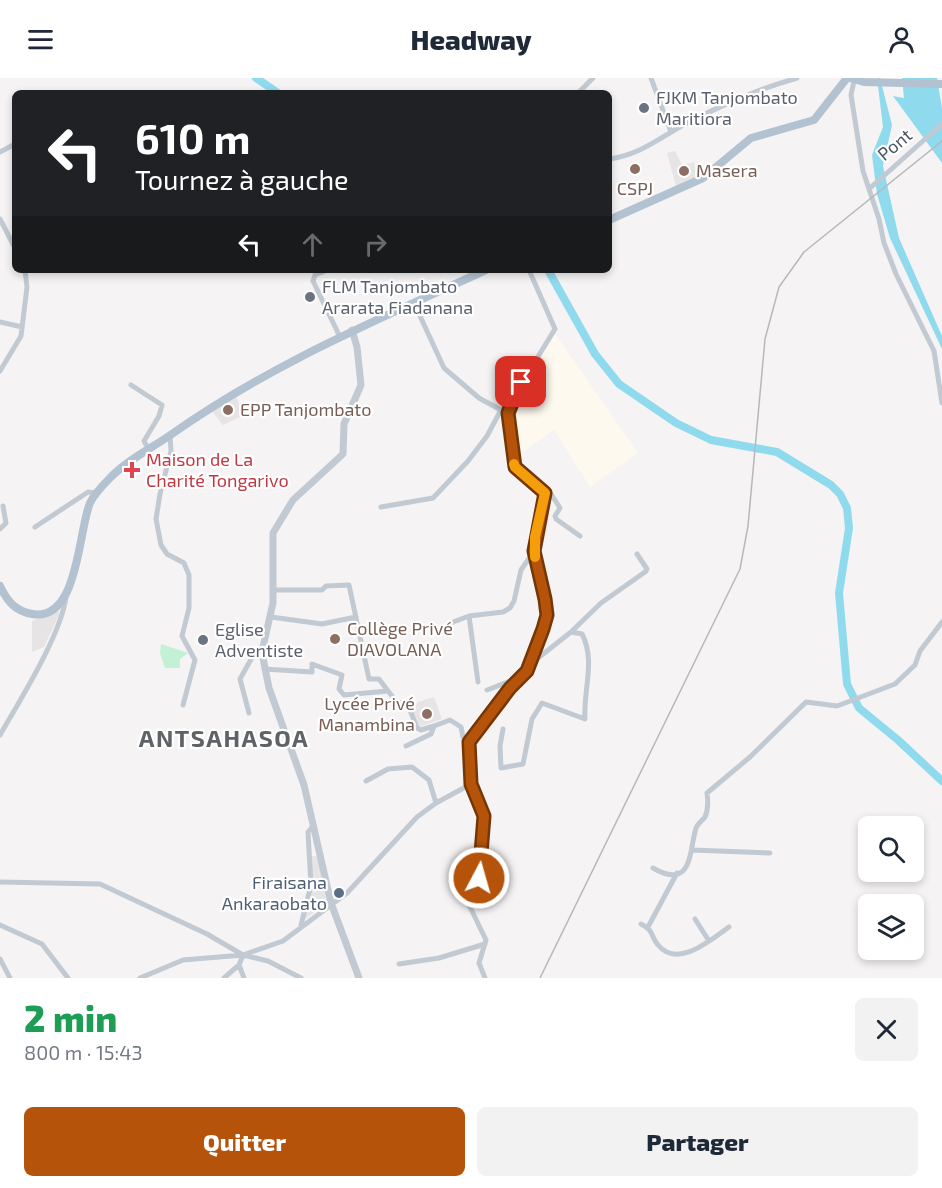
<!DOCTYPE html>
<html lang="fr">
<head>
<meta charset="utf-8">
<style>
	:root { --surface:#fff; --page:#f2f2f3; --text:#1f2937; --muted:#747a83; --accent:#b45309 }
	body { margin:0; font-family:"Exo 2",sans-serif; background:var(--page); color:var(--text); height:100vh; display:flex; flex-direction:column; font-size:22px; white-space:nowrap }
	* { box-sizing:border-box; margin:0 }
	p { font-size:20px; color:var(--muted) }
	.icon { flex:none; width:33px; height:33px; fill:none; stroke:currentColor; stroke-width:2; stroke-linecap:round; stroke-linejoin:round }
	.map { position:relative; height:900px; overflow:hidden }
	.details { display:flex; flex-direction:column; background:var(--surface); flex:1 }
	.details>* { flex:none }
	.hud { position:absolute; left:12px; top:12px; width:600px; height:183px; border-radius:9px; box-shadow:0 3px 9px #0003; background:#202124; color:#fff; overflow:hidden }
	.controls { position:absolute; left:858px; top:738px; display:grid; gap:12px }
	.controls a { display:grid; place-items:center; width:66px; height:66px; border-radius:9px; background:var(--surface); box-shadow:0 3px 9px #0003; font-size:30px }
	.pin { position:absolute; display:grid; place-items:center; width:51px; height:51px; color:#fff; margin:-26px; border-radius:12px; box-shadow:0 3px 9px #0006 }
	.me { position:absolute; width:66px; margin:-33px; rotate:6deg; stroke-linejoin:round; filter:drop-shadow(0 0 4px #0008) }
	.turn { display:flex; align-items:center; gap:21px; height:126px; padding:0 24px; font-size:27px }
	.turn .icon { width:78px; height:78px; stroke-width:2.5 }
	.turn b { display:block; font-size:42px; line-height:51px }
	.lanes { display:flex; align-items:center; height:57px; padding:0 24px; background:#0003; justify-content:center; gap:30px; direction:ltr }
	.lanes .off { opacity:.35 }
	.round { display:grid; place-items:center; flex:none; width:63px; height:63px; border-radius:9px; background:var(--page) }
	.head { display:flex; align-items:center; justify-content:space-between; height:102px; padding:0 24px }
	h1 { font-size:36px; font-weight:800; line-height:45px; color:#1e9e55 }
	.primary-button { display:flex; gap:12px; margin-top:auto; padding:12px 24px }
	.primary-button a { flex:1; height:69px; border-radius:9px; background:var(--accent); color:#fff; font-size:24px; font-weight:800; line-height:69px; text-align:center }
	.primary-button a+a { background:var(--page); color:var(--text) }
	header { display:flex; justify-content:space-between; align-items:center; height:78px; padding:0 24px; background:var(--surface); font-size:27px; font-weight:800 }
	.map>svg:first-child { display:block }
</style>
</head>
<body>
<header><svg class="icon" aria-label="menu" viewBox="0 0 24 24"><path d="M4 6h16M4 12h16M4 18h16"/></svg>Headway<svg class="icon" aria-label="person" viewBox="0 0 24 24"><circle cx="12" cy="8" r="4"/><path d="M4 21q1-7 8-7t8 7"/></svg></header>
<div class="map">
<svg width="942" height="900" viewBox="0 0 942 900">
	<rect width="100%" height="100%" fill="#f5f3f3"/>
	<path fill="#fdf9ef" d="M554,254l84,121 -48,34 -36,-57 -37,26 -6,-49z"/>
	<path fill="#e6e4e5" d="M675,73l7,14 12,-3 3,14 -21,10 -9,-33z
		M236,318l8,19 -21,10 -11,-14z
		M58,532l2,3 -16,34 -12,5v-31z
		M434,619l8,22 -23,8 -7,-19 6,-6z
		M312,778h6l10,45 -25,20 7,-24z"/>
	<path fill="#c3f1d5" d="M161,566l27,9 -8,6v9h-15l-5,-15z"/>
	<path fill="#90daee" d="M877,0h3l12,47 -9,41 16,72 43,98v13l-52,-111 -13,-44 -5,-39 11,-28z
		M902,0h35l5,30v55l-49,-67 11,2z"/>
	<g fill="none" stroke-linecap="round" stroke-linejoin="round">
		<path stroke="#90daee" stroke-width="8" d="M256,0l22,15
			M548,192l47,84 24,30 57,39 35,17 66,12 54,33 9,9 7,14 2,20 -10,65 8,91 12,24 39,32 44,41"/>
		<path stroke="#c1cad2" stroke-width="5" d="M651,0l20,54
			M854,3l-3,14 12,76 16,48 5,24 12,31 38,77 8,52
			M578,15l15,-15
			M0,74l15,-8
			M609,81c33,-4 55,-25 84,-39 33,-17 69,-32 104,-42
			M869,111l73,-65
			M0,141l15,29
			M323,194l-8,3 -2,6 27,56
			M414,225l30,65 35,30 22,12
			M0,244l22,5
			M0,293l21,-35 6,-49 -2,-17
			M131,307l31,20 -3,11 -15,25 5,9
			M170,357l1,16 -11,43 -4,25 5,26 6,9 17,9 5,12v33l-7,28 13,24 -12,45
			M545,415l6,1 9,14 -5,8 1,3 24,17
			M381,429l52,-9 35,-37 19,-25 14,-26 10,-10
			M35,449l53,-35 9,1
			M0,451l6,-6 -3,-17
			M273,512h49l4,-4 23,-1 20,94h10l9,12
			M469,538l34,-4 7,-4 4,-7 7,-31 13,-19
			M271,539l51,7 34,-7
			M448,546l21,-8 9,66
			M533,584l38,-30 30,-29 44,-31 2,-3 -10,-15
			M264,591l48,3v-8l30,11 -3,14 5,6 44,-4 8,10 12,4 9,23 4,2 13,-4
			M487,612l29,-11
			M249,635l-9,-34 14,-25 9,-7
			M503,651l-3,17 1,22 22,-4 9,-45 10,-16 43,16c-2,-29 11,-58 -3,-85l-11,-2
			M0,657c20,-35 61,-100 66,-138
			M406,668l25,-12 3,-8 16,-6 11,7 2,10 6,5
			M366,703l22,-12 24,-2 17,13 7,23
			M471,706c19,43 9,49 8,92 0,10 2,18 0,28l-9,3 16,33 -7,23 6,15
			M692,772l78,3
			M653,790c40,23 36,-17 43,-40 2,-5 6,-7 9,-11 3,-7 3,-17 2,-24l43,-36 56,-55 31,4 58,-22 20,-19 5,-14 22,-29
			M0,804l100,2 107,50 36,21 25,6 33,17
			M695,841l14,22
			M641,846c14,7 9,12 17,21 20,24 52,-5 71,-18
			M0,847l42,19 26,34
			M301,847l10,-40 -3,-53 5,-6
			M648,849l29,-54
			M243,877l-4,10 5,13
			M0,881l10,19
			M399,886l40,-6 46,-14
			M140,900l43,-18 60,-5 40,-14 64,-48 70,-76 19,-14 35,-19 -2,-42 41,-54 17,-17 16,-42 4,-14 -2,-16 -11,-48 11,-58 -30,-26 -7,-54 4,-14 43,-70 -26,-59
			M224,900l15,-13"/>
		<path stroke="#c1cad2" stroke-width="7" d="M352,252l5,17 4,38 -17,39 -1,30 -50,46 -20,33v70l-10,44v11l6,30 35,97 27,118 28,75"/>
		<path stroke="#b3c2d1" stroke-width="8" d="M850,0l14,4 78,2
			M609,142l94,-42 48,-40 63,-18 33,-42
			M0,508c7,15 15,25 32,28 47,8 46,-83 58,-111 4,-9 13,-18 20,-25 16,-17 40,-29 59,-42 100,-71 206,-115 317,-166"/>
		<path stroke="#b5b8bd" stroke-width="1.5" d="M540,900l200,-409 8,-43 17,-187 14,-52 25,-35 138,-111"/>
	</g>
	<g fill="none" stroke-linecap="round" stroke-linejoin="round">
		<defs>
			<path id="route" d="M479,800l5,-62 -13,-32 -2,-42 41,-54 17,-17 16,-42 4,-14 -2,-16 -11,-48 11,-58 -30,-26 -7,-54 13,-31"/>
		</defs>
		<use href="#route" stroke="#753606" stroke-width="15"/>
		<use href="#route" stroke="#b45309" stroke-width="10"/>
		<path stroke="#f59e0b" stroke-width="10" d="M514,386l1,3 30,26 -10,44v20"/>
	</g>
	<g fill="#6b7280" stroke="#fff" stroke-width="2">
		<circle cx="644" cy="30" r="6"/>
		<circle cx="310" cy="219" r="6"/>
		<circle cx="203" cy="562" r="6"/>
	</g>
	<g fill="#8d6e63" stroke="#fff" stroke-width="2">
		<circle cx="635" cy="91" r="6"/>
		<circle cx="684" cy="93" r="6"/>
		<circle cx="228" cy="332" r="6"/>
		<circle cx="335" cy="561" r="6"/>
		<circle cx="427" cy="636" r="6"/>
	</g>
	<path fill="#e0444e" stroke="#fff" stroke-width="2" d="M129 383h6v6h6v6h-6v6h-6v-6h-6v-6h6z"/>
	<circle fill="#5c6f8a" stroke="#fff" stroke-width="2" cx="339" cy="815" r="6"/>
	<g text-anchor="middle" stroke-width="4.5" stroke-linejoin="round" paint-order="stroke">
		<g font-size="18" fill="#5b616d" stroke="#fff" text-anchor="start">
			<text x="656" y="26">FJKM Tanjombato<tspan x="656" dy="21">Maritiora</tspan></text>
			<text x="322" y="215">FLM Tanjombato<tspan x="322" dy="21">Ararata Fiadanana</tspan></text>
			<text x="215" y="558">Eglise<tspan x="215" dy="21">Adventiste</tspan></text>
		</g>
		<g font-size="18" fill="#4a5661" stroke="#fff">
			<text transform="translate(895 67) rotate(-40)" y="6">Pont</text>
		</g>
		<g font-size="18" fill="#785e54" stroke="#fff" text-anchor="start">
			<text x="696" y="99">Masera</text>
			<text x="635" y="117" text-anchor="middle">CSPJ</text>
			<text x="240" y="338">EPP Tanjombato</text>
			<text x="347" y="557">Collège Privé<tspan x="347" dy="21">DIAVOLANA</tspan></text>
			<text x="415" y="632" text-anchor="end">Lycée Privé<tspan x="415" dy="21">Manambina</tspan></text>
		</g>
		<g font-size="18" fill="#be3a42" stroke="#fff" text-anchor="start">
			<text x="146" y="388">Maison de La<tspan x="146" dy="21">Charité Tongarivo</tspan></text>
		</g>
		<g font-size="18" fill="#4e5e75" stroke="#fff" text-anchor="end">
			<text x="327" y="811">Firaisana<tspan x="327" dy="21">Ankaraobato</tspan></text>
		</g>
		<g font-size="24" font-weight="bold" letter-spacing="1.5" fill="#5f6368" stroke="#fff">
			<text x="224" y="669">ANTSAHASOA</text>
		</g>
	</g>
</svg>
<div class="controls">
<a><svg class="icon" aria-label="search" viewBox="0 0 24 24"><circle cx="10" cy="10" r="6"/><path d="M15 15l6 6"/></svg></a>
<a><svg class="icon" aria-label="layers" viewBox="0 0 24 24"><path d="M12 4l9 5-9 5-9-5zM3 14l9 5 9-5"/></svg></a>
</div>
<div class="pin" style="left:521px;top:304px;background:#d93025"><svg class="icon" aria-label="arrive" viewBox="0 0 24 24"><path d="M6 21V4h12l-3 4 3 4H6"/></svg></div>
<svg class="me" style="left:479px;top:800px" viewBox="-20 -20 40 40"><circle r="17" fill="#b45309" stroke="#fff" stroke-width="3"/><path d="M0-11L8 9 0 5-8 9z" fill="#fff"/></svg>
<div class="hud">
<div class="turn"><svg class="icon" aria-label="left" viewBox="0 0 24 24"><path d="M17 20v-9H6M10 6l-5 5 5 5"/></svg><div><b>610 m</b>Tournez à gauche</div></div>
<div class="lanes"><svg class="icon" aria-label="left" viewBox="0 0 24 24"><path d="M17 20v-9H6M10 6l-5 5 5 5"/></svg><svg class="icon off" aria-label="ahead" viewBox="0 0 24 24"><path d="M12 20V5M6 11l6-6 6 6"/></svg><svg class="icon off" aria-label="right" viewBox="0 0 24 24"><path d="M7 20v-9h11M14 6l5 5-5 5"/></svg></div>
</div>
</div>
<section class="details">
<div class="head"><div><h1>2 min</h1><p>800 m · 15:43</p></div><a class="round"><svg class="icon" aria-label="close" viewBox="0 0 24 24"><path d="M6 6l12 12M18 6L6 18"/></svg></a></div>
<div class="primary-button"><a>Quitter</a><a>Partager</a></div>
</section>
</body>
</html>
